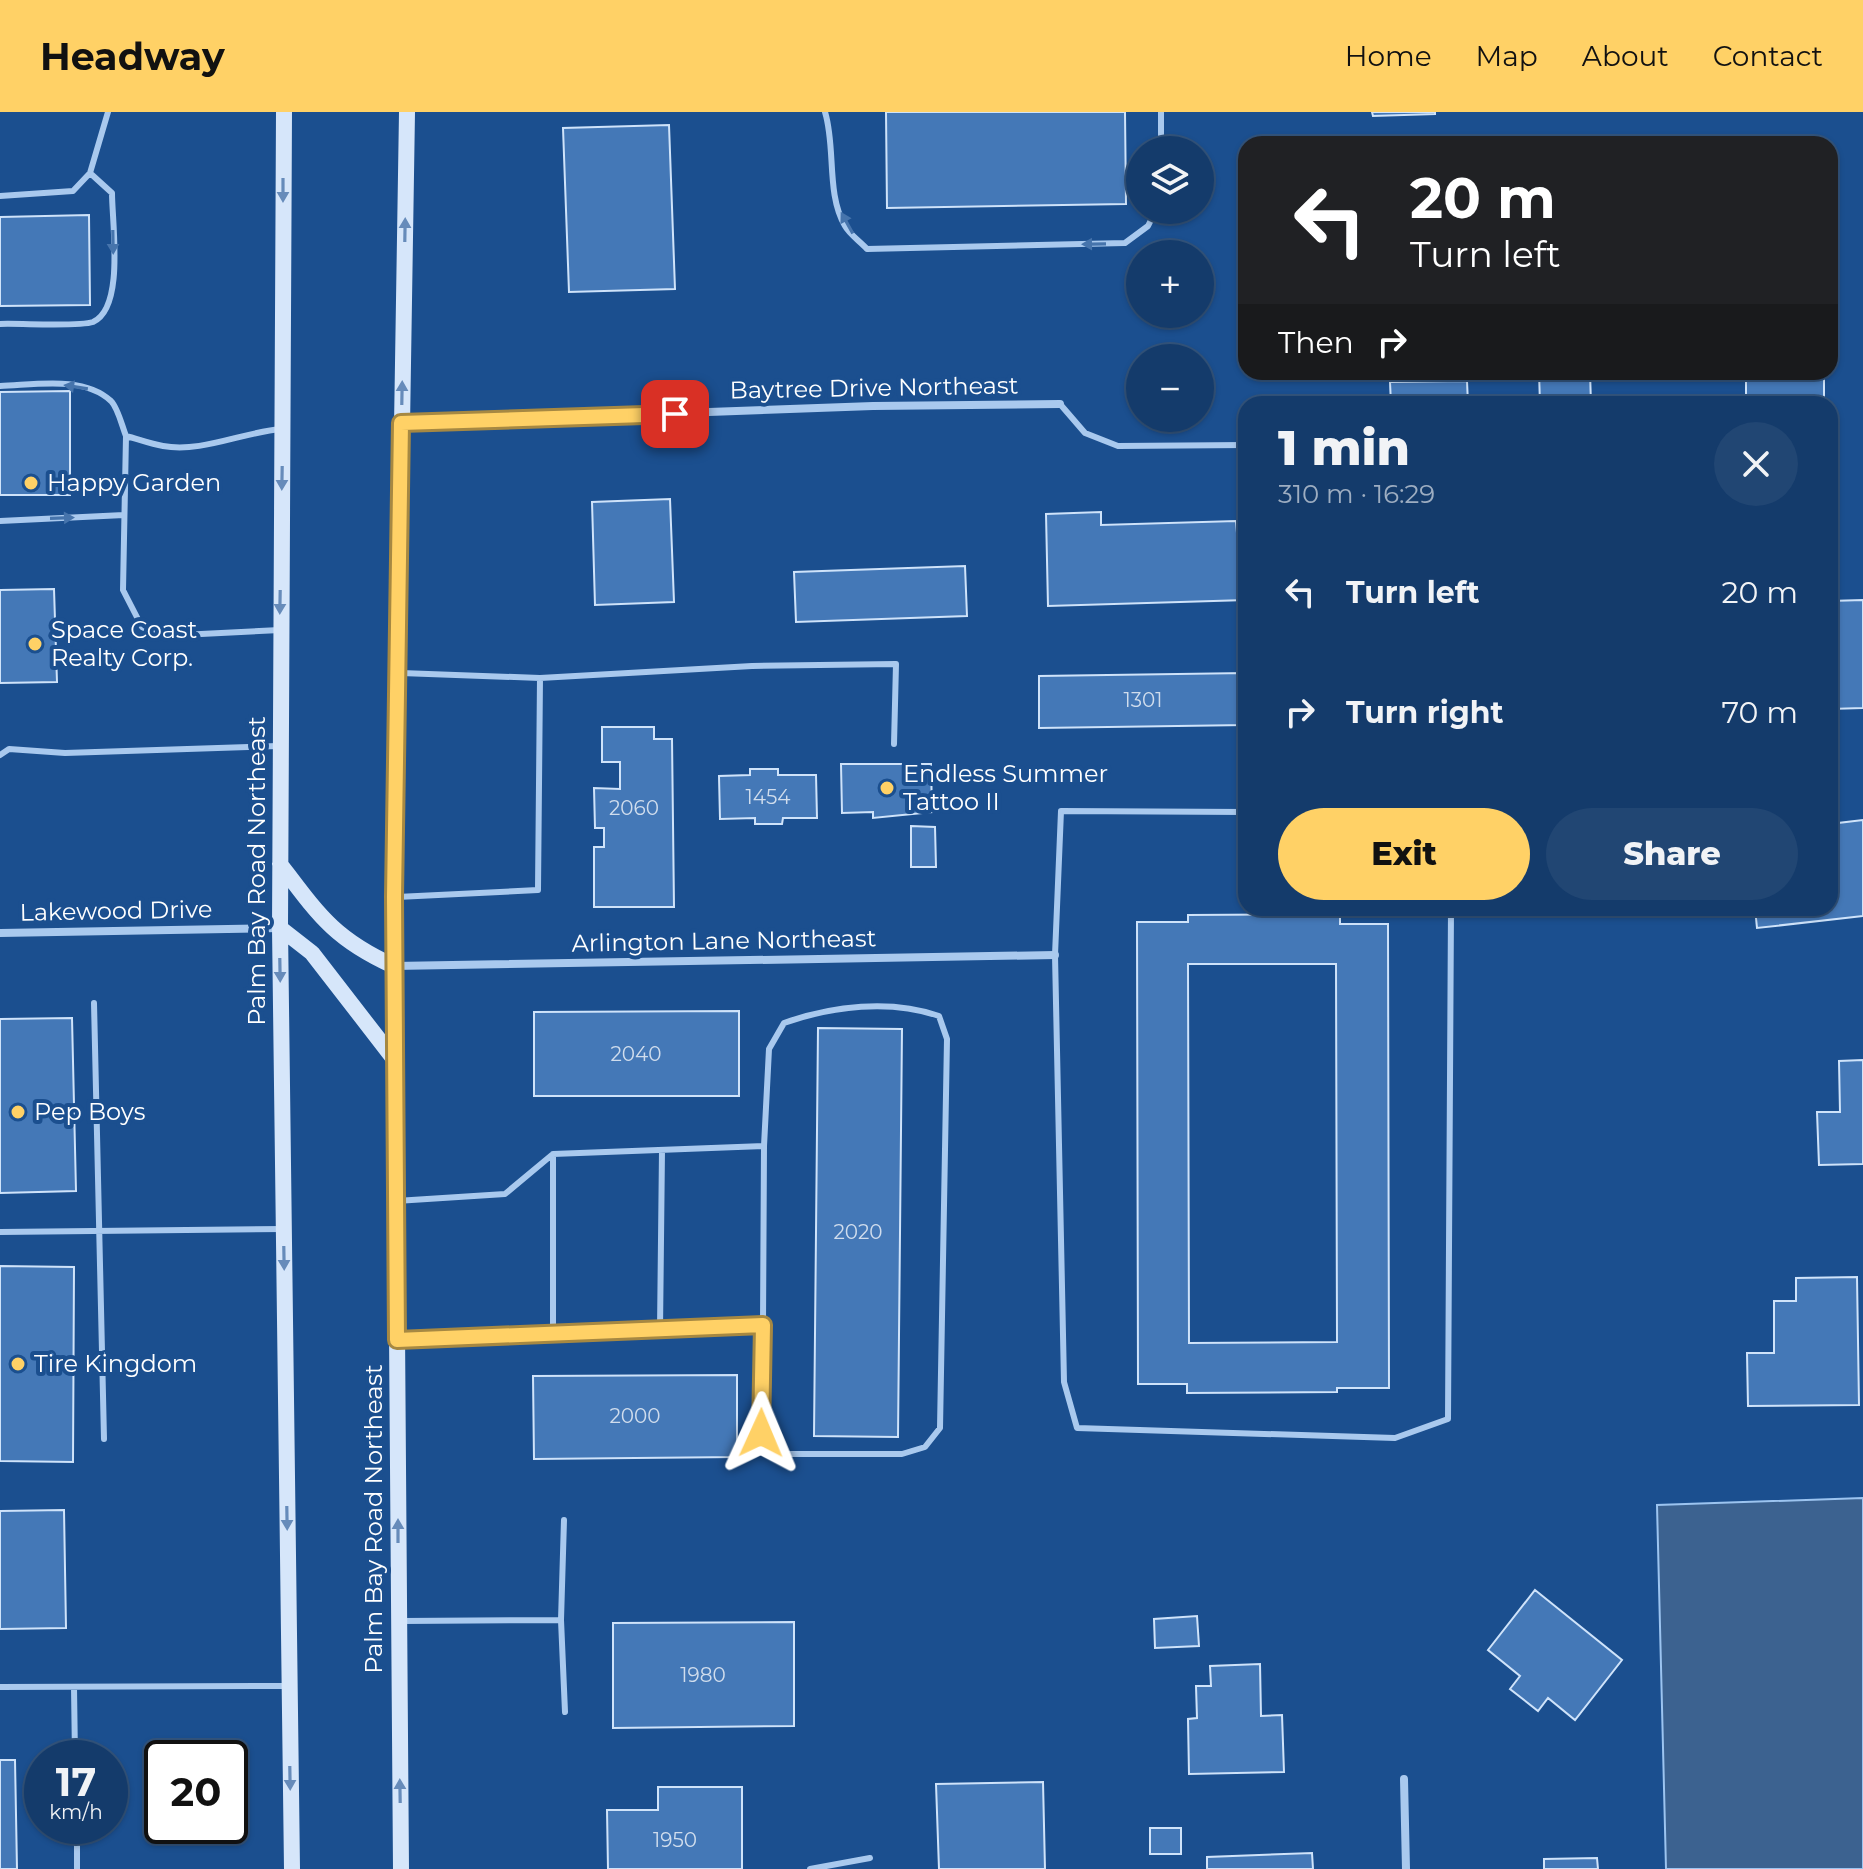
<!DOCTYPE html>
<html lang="en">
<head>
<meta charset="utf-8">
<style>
	:root { --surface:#143b6b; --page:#214673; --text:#f1f3f6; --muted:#9dadc1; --line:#33557e; --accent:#ffd166 }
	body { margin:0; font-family:Montserrat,sans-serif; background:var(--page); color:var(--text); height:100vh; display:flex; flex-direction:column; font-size:30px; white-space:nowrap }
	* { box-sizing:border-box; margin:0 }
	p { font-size:26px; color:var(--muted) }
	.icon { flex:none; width:44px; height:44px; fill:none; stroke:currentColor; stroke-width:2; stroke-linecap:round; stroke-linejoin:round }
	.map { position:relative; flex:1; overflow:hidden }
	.panel { position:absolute; left:1238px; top:284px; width:600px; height:520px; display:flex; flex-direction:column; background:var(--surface); border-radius:24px; box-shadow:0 2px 6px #0004,0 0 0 2px var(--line) }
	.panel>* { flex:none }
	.banner { position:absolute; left:1238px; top:24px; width:600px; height:244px; border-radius:24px; box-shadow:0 2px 6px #0004,0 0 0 2px var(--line); background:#202124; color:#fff; overflow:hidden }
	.tools { position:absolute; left:1126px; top:24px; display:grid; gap:16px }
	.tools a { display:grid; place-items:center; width:88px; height:88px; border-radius:50%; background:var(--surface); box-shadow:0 2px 6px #0004,0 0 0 2px var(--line); font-size:40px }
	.speed { position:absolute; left:24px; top:1628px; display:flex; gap:16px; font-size:40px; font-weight:700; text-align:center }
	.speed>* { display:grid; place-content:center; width:104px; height:104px; border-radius:50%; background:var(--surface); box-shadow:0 2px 6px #0004,0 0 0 2px var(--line); line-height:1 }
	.speed small { font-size:20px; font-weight:400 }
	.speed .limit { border:4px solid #111; border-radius:12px; background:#fff; color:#111 }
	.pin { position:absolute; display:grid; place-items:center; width:68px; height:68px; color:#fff; margin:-34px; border-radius:16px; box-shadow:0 4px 12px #0006 }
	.me { position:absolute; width:88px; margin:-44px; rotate:1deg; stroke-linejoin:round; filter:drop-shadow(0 0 6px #0008) }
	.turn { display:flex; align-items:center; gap:28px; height:168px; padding:0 40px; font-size:36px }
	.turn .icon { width:104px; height:104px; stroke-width:2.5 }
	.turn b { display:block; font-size:56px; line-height:68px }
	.then { display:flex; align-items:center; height:76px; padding:0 40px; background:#0003; gap:16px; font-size:30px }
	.round { display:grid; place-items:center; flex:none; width:84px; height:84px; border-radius:42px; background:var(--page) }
	.summary { display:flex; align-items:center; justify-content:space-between; height:136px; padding:0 40px }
	h1 { font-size:48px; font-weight:800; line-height:60px }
	.primary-button { display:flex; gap:16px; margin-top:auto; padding:16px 40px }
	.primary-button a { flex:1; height:92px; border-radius:48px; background:var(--accent); color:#111; font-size:32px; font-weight:800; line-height:92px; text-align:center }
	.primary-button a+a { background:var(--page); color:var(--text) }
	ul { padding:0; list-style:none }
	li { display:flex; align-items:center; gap:24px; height:120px; padding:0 40px }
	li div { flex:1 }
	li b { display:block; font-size:30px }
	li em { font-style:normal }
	header { display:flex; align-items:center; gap:48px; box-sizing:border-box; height:112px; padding:0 40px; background:var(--accent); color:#111 }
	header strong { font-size:38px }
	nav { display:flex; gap:44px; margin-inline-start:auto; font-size:28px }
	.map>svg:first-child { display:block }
</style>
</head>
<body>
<header>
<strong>Headway</strong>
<nav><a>Home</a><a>Map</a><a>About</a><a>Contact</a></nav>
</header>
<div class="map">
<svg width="1863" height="1757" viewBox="0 0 1863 1757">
	<rect width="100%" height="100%" fill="#1b4f8f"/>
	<path fill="#3c6290" stroke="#9cc4f0" stroke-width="2" d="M1863,1386v371h-197l-9,-364z"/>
	<path fill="#4478b7" stroke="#cfe3fa" stroke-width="2" fill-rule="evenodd" d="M886,0h239l1,92 -239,4z
		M1372,0h63v2l-62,2z
		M669,13l6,164 -106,3 -6,-164z
		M89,103l1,90 -90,1v-89z
		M1539,260h51l1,32h-51z
		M1746,260h78v32h-78z
		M1467,269l1,23h-77l-1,-22z
		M70,279v104h-70v-103z
		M670,387l4,103 -79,3 -3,-103z
		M1101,400v13l135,-4 1,12 9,-1v68l-198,6 -2,-92z
		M965,454l2,50 -171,6 -2,-50z
		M54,477l3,93 -57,1v-93z
		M1863,488v108l-33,1v-108z
		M1246,561v52l-207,3v-52z
		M602,615h52v12h18l2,168h-80v-60h10v-19h-9l-1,-40 26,1v-27h-18z
		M841,652h90l1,48 -59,6v-6l-31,1z
		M750,657h28v6h38l1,43h-34l-1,6h-27v-6l-35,1 -1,-43 31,-1z
		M1863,708v96l-106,12 -2,-20h75v-84z
		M911,714l24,1 1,40h-25z
		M1340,802v10h48l1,464h-52v4l-150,1v-9h-49l-1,-462h51v-7zM1188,852h148l1,378 -148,1z
		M739,899v85h-205v-84z
		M72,906l4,173 -76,2v-174z
		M818,916l84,1 -4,408 -84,-1z
		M1863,948v104l-44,1 -2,-53h23l-1,-51z
		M0,1154l74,1 -1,195 -73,-1z
		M1857,1165l2,128 -111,1 -1,-53h27v-52h22v-23z
		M737,1263v82l-203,2 -1,-83z
		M64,1398l2,118 -66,1v-118z
		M1535,1478l87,70 -47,60 -27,-22 -10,13 -28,-22 10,-13 -32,-26z
		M1197,1504l2,30 -44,2 -1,-29z
		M794,1510v104l-181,2v-105z
		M1260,1552l1,52 21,-1 2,57 -95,2 -1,-55 9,-1 -1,-32h15l-1,-20z
		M0,1648h15l2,109h-17z
		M1043,1670l2,87h-106l-3,-85z
		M658,1675h84v82h-134l-1,-59h51z
		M1150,1716h31v26h-31z
		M1312,1741l1,16h-106v-12z
		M1597,1746l1,11h-54v-10z"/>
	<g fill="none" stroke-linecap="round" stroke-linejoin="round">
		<path stroke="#a9c9ee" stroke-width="6" d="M825,0c11,35 1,82 20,114 4,8 16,16 22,23l258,-6 23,-17 8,-16
			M1161,0v38
			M0,84l73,-5 17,-18 18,-61
			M0,212c18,-1 79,3 93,-2 32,-14 19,-99 19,-129l-22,-20
			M0,274c34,-1 83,-11 111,15 7,7 11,25 15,35
			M1060,292l25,29 33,13 128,-1
			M0,409l124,-6
			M280,518l-119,6 -19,-9 -19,-37 3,-154c12,3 24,8 37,10 39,7 80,-14 119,-17
			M401,561l139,5 212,-12 144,-2 -2,80
			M0,643l9,-6 56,4 213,-7
			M1246,700l-185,-1 -6,144 9,427 13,46 318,10 53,-19 3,-511
			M397,785l141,-7 2,-212
			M94,891l10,436
			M553,1042v181
			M396,1089l109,-7 48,-40 211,-8 -1,179 -363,15
			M0,1120l284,-3
			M763,1213l-2,108 11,21h130l23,-7 15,-19 7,-389 -8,-23c-49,-17 -107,-10 -155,7l-15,26 -5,97
			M660,1218l2,-180
			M561,1508l3,-100
			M402,1509l159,-1 4,92
			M0,1575l289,-1
			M74,1575l1,71
			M77,1714v43
			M810,1757l60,-11"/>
		<path stroke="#a9c9ee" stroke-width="8" d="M402,311l471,-17 187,-2
			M0,821l280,-5
			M394,854l661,-11
			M1404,1667l2,90"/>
		<path stroke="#d6e6fa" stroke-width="16" d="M284,0l-4,816 12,941
			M280,752c38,50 54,75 114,102
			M280,816l32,25 82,106
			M401,1757l-7,-941 13,-816"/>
	</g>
	<defs><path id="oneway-solid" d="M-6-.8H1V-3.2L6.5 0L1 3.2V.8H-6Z" transform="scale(2)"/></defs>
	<g fill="#668bba">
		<use href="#oneway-solid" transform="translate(283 78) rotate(90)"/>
		<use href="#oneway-solid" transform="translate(405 118) rotate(-89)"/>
		<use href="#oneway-solid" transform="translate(402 281) rotate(-89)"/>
		<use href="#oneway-solid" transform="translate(282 366) rotate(91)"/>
		<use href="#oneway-solid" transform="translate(280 490) rotate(91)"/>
		<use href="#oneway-solid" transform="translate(280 858) rotate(89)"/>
		<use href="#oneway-solid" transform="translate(284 1146) rotate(89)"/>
		<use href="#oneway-solid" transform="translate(287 1406) rotate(89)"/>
		<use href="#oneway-solid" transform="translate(398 1419) rotate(-90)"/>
		<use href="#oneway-solid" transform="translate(290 1666) rotate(89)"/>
		<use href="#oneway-solid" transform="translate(400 1679) rotate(-91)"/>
	</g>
	<g fill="#4674ac">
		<use href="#oneway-solid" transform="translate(847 111) rotate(-119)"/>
		<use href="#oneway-solid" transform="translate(113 130) rotate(89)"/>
		<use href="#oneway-solid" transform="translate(1094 132) rotate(179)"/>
		<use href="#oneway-solid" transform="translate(76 275) rotate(-171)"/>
		<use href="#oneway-solid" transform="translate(62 406) rotate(-2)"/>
	</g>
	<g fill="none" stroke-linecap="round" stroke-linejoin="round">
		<defs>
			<path id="route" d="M675,302l-274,9 -7,474 3,443 366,-15 -2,108"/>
		</defs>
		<use href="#route" stroke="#a68842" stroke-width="20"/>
		<use href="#route" stroke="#ffd166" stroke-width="14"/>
	</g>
	<g fill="#ffd166" stroke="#1b4f8f" stroke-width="3">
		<circle cx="31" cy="371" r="8"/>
		<circle cx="35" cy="532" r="8"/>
		<circle cx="887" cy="676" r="8"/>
		<circle cx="18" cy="1000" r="8"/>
		<circle cx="18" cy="1252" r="8"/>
	</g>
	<g text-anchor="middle" stroke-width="8" stroke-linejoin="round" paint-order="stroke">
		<g font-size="20" fill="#d0dded">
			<text x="1143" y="595">1301</text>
			<text x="768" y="692">1454</text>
			<text x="634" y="703">2060</text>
			<text x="636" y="949">2040</text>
			<text x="858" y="1127">2020</text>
			<text x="635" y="1311">2000</text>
			<text x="703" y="1570">1980</text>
			<text x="675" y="1735">1950</text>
		</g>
		<g font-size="24" fill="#fff" stroke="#1b4f8f">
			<text transform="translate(874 276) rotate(-1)" y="8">Baytree Drive Northeast</text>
			<text transform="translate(257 759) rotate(-90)" y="8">Palm Bay Road Northeast</text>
			<text transform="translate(116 799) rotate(-1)" y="8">Lakewood Drive</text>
			<text transform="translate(724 829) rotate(-1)" y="8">Arlington Lane Northeast</text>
			<text transform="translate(374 1407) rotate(-90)" y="8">Palm Bay Road Northeast</text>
		</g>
		<g font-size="24" fill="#fff" stroke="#1b4f8f" text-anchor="start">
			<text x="47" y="379">Happy Garden</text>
			<text x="51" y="526">Space Coast<tspan x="51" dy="28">Realty Corp.</tspan></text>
			<text x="903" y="670">Endless Summer<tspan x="903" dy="28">Tattoo II</tspan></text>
			<text x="34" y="1008">Pep Boys</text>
			<text x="34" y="1260">Tire Kingdom</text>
		</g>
	</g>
</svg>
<div class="tools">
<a><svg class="icon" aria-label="layers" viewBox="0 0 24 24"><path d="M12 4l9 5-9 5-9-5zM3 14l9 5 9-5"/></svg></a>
<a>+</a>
<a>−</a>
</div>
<div class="speed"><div>17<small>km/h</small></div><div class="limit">20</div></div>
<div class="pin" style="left:675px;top:302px;background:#d93025"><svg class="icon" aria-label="arrive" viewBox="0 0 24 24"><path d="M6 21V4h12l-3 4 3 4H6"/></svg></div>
<svg class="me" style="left:761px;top:1321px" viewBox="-20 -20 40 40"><path d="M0-17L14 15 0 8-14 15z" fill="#ffd166" stroke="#fff" stroke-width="4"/></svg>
<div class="banner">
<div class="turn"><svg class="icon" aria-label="left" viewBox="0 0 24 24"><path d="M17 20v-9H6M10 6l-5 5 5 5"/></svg><div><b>20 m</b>Turn left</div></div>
<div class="then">Then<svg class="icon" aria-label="right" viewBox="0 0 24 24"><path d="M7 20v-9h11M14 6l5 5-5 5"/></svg></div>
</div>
<section class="panel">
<div class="summary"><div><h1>1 min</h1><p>310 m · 16:29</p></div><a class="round"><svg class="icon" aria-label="close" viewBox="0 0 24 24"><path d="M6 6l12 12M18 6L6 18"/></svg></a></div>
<ul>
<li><svg class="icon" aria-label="left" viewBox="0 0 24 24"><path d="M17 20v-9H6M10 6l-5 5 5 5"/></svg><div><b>Turn left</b></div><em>20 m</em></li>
<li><svg class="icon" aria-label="right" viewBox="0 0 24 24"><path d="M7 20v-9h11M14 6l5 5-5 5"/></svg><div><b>Turn right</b></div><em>70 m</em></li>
</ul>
<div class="primary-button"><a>Exit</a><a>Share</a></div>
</section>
</div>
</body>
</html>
